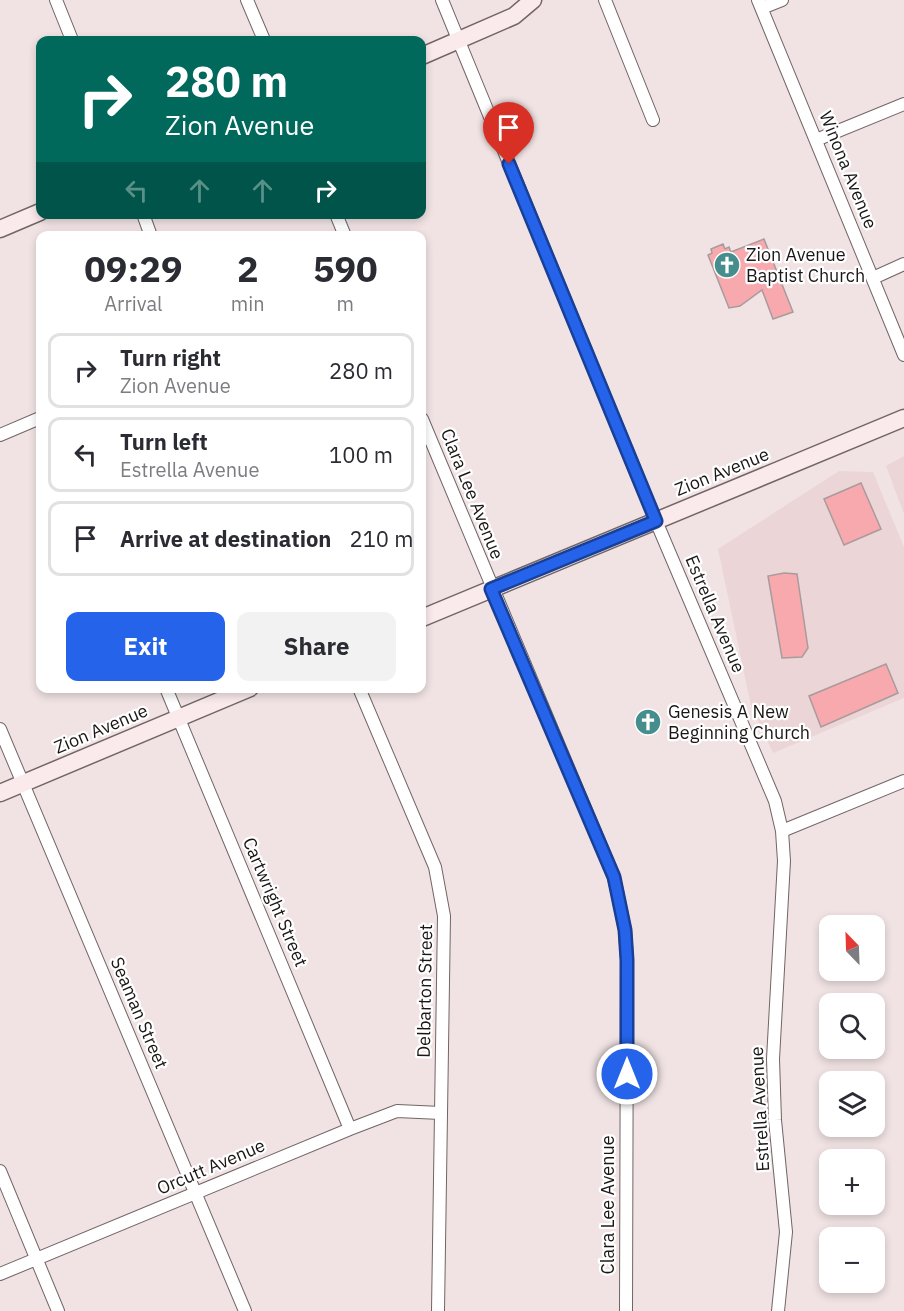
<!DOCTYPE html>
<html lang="en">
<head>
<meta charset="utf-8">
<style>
	:root { --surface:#fff; --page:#f2f2f3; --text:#2b2b33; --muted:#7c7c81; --line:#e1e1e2; --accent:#2563eb }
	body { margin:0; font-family:"IBM Plex Sans",sans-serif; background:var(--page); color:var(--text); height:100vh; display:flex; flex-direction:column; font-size:22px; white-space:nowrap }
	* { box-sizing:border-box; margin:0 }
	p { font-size:20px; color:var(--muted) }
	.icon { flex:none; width:33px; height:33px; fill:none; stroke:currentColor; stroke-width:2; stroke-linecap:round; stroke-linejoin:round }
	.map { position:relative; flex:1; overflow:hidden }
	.panel { position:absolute; left:36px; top:231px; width:390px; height:462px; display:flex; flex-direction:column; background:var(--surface); border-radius:12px; box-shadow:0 3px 9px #0003 }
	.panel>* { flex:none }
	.top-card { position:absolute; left:36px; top:36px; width:390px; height:183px; border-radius:12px; box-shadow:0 3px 9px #0003; background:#00695c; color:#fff; overflow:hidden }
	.needle { width:39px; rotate:337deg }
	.buttons { position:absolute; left:819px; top:915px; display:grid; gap:12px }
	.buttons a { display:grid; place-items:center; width:66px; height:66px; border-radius:12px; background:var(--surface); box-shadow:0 3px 9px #0003; font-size:30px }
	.pin { position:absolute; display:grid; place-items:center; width:51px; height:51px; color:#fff; margin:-62px -26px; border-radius:50% 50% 50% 0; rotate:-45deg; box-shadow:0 0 6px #0007 }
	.pin .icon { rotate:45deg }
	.me { position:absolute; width:66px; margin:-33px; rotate:0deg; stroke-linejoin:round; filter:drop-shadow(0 0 4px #0008) }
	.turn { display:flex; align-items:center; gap:21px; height:126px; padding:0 30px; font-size:27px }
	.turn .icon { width:78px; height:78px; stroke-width:2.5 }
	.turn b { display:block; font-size:42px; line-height:51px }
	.lanes { display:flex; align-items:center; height:57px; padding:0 30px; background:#0003; justify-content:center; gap:30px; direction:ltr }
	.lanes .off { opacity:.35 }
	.eta { display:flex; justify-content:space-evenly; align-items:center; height:102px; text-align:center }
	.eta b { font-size:36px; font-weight:700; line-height:42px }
	.button { display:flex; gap:12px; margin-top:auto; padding:12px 30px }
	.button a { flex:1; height:69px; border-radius:12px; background:var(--accent); color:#fff; font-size:24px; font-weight:700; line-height:69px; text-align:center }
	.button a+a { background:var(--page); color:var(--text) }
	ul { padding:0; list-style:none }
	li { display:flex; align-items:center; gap:18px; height:75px; margin:0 12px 9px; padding:0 18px; border:3px solid var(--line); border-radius:12px }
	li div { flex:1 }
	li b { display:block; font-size:22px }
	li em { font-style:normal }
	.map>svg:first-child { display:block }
</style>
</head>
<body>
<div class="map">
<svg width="904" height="1311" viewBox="0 0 904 1311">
	<rect width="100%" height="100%" fill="#f1e3e4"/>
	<path fill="#ebd5d6" d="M904,456v58l-18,-48z
		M839,471l34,1 31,75v151l-131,55 -22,-47 -33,-157z"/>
	<path fill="#f8a9ae" stroke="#a89b9c" stroke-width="1.5" d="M764,239l29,73 -20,7 -11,-29 -22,16 -11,2 -21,-53 4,-2 -1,-4 12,-5 2,5 4,-2 2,5z
		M861,483l20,46 -37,16 -20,-46z
		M784,573l13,1 11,74 -6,9 -20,1 -14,-82z
		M886,664l12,29 -77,34 -12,-31z"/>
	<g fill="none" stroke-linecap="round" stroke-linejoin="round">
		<defs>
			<path id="street" d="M56,0l16,40
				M247,0l17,40
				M442,0l214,521 119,280 7,30 2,30 -11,198 2,61 11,112 -8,79
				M605,0l48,120
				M758,0l146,355
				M762,8l20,-8
				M816,140l88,-36
				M143,214l8,22
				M336,214l9,22
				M873,278l31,-14
				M422,419l192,458 11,53 2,30 -1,351
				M0,435l40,-17
				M166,688l184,441
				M359,688l76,179 9,49 -6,395
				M0,729l245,582
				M782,831l122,-50
				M0,1171l58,140
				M0,1274l350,-145 47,-18 44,2"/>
			<path id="secondary" d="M422,56l92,-40 19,-16
				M0,229l40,-17
				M422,618l482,-200
				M0,793l250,-105"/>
		</defs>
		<use href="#street" stroke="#716566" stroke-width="14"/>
		<use href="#secondary" stroke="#716566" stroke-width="19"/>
		<use href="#street" stroke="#fff" stroke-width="12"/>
		<use href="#secondary" stroke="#fbeaeb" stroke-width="16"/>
	</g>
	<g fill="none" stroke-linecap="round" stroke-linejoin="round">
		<defs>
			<path id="route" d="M509,164l147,357 -165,68 123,288 11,53 2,30v114"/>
		</defs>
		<use href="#route" stroke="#184099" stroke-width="15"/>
		<use href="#route" stroke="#2563eb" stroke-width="10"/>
	</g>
	<defs>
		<symbol id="church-disc" viewBox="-11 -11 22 22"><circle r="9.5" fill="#468e8e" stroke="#fff"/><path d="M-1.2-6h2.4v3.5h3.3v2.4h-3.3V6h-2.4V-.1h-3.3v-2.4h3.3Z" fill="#fff"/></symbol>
	</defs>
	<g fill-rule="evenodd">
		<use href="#church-disc" x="712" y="250" width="30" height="30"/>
		<use href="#church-disc" x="633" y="707" width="30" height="30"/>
	</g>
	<g text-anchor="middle" stroke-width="4.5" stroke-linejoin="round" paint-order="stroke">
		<g font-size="18" fill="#1a1616" stroke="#fff">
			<text transform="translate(848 170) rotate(68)" y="6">Winona Avenue</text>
			<text transform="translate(722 472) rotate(-22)" y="6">Zion Avenue</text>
			<text transform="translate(472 494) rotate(68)" y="6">Clara Lee Avenue</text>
			<text transform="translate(715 614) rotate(67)" y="6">Estrella Avenue</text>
			<text transform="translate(101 729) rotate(-23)" y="6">Zion Avenue</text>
			<text transform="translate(275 902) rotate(67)" y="6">Cartwright Street</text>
			<text transform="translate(425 991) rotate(-89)" y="6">Delbarton Street</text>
			<text transform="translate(139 1013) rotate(67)" y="6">Seaman Street</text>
			<text transform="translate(760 1109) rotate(-93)" y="6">Estrella Avenue</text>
			<text transform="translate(211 1167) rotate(-23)" y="6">Orcutt Avenue</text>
			<text transform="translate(608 1205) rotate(-90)" y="6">Clara Lee Avenue</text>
		</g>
		<g font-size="18" fill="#1a1616" stroke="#fff" text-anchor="start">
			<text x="746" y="261">Zion Avenue<tspan x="746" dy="21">Baptist Church</tspan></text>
			<text x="668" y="718">Genesis A New<tspan x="668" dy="21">Beginning Church</tspan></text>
		</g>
	</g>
</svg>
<div class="buttons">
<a><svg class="needle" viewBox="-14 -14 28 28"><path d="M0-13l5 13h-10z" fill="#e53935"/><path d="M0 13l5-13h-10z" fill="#7c7c81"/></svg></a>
<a><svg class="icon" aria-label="search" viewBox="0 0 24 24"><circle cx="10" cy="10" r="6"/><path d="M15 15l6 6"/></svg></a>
<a><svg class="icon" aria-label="layers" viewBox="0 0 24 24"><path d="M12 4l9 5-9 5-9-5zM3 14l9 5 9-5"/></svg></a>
<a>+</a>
<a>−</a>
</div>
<div class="pin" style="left:509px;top:164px;background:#d93025"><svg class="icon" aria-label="arrive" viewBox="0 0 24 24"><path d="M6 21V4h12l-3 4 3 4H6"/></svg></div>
<svg class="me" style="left:627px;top:1074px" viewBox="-20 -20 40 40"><circle r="17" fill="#2563eb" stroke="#fff" stroke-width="3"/><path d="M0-11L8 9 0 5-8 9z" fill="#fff"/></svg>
<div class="top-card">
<div class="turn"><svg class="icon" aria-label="right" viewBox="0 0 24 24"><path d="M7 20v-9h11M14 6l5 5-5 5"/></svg><div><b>280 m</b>Zion Avenue</div></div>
<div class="lanes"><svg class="icon off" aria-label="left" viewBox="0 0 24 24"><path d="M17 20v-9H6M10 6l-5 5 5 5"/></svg><svg class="icon off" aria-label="ahead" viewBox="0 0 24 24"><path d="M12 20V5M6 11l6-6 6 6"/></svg><svg class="icon off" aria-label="ahead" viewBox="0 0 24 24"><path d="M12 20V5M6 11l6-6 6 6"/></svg><svg class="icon" aria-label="right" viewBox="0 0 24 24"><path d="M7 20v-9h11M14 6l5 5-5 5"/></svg></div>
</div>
<section class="panel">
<div class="eta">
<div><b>09:29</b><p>Arrival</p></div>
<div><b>2</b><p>min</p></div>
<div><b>590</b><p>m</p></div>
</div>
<ul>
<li><svg class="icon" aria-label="right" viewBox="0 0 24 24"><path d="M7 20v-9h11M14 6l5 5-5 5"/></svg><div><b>Turn right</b><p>Zion Avenue</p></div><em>280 m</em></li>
<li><svg class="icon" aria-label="left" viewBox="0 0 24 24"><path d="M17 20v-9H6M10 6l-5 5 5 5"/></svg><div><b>Turn left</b><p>Estrella Avenue</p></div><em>100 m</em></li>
<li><svg class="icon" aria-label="arrive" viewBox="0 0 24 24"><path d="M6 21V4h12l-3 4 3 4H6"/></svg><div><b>Arrive at destination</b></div><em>210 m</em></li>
</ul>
<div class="button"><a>Exit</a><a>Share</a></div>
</section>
</div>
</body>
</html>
